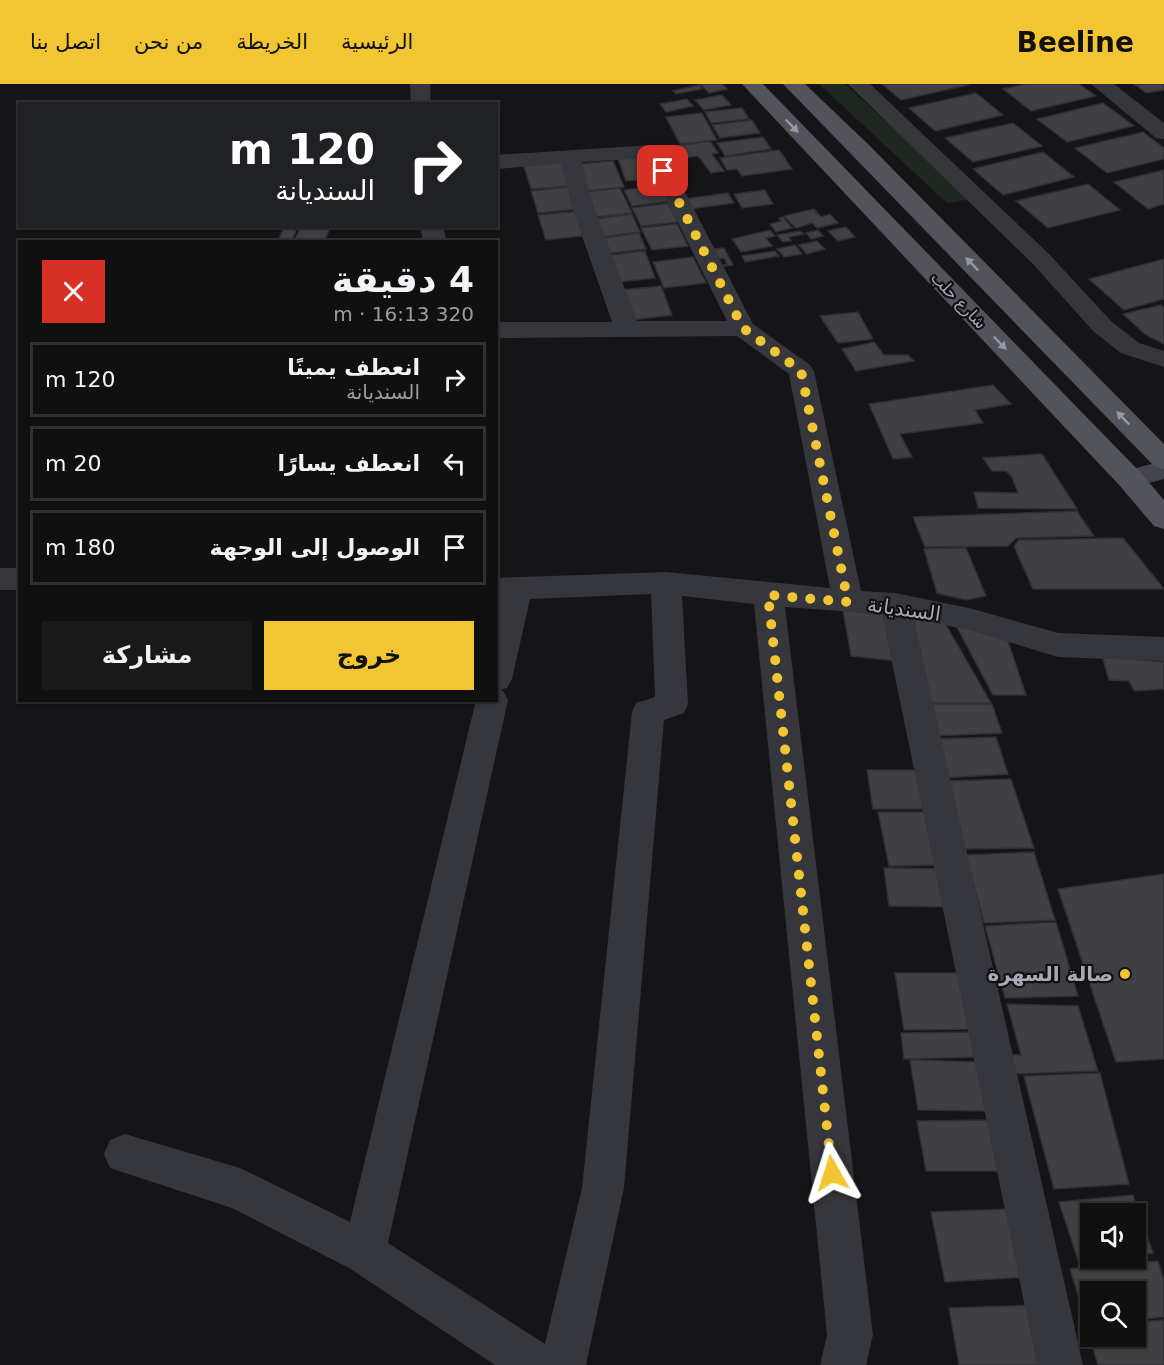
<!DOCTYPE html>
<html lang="ar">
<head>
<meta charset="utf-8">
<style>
	:root { --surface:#101011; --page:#19191a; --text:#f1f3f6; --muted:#9c9d9f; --line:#303031; --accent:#f2c532 }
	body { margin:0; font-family:"DejaVu Sans",Cairo,sans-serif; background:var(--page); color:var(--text); direction:rtl; height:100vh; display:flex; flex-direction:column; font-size:22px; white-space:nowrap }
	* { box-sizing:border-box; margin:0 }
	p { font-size:20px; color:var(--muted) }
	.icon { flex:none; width:33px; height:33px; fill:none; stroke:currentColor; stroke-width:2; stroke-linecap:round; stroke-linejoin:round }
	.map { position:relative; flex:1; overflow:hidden; direction:ltr }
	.sheet { position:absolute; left:18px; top:156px; width:480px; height:462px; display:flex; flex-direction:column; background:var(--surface); border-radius:0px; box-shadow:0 2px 4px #0004,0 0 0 2px var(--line); direction:rtl }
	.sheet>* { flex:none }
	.guide { position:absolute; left:18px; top:18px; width:480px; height:126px; border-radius:0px; box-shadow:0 2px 4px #0004,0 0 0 2px var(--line); direction:rtl; background:#202124; color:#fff; overflow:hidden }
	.fabs { position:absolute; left:1080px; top:1119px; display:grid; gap:12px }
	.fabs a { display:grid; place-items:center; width:66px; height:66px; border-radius:0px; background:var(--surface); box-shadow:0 2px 4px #0004,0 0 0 2px var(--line); font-size:30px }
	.pin { position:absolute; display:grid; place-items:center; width:51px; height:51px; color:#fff; margin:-26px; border-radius:12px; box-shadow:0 3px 9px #0006 }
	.me { position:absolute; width:66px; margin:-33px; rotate:354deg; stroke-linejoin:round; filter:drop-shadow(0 0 4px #0008) }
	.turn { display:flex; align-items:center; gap:21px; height:126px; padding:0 24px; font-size:27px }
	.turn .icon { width:78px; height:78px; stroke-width:2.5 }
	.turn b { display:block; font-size:42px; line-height:51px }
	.round { display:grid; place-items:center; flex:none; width:63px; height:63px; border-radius:0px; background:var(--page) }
	.head { display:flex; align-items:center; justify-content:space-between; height:102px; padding:0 24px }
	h1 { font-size:36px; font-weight:700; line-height:45px }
	.action { display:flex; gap:12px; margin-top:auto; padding:12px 24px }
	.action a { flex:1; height:69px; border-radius:0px; background:var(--accent); color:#111; font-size:24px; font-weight:700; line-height:69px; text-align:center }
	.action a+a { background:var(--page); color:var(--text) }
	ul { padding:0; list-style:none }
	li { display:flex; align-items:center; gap:18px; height:75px; margin:0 12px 9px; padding:0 12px; border:3px solid var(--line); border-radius:0px }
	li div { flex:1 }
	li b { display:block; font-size:22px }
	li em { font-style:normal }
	header { display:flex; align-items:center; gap:36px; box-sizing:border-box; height:84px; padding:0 30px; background:var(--accent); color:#111 }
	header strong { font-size:28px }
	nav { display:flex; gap:33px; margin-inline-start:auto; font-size:21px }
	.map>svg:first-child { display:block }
</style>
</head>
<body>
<header>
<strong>Beeline</strong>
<nav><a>الرئيسية</a><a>الخريطة</a><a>من نحن</a><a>اتصل بنا</a></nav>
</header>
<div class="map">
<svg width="1164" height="1281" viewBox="0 0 1164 1281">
	<rect width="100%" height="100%" fill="#151517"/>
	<path fill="#1f2721" d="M819,0h26l126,115 -24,4z"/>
	<path fill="#404044" stroke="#302f33" stroke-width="1.5" d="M700,0h22l5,5 -18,4z
		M882,0h84l2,1 -67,15z
		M1027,0h52l17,12 -65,15 -28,-22z
		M1134,0h30v6l-18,3z
		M699,1l3,4 -26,5 -3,-3z
		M976,9l27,22 -68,16 -26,-23z
		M722,11l9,10 -27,5 -9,-10z
		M687,15l6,7 -27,6 -6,-8z
		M1103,19l31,23 -67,16 -30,-23z
		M742,24l7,11 -38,4 -6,-11z
		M702,29l15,27 -37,4 -14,-27z
		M752,36l8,13 -40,5 -8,-13z
		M1013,39l29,23 -69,16 -28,-24z
		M1143,48l21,16v11l-57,14 -32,-25z
		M763,53l8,12 -46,7 -8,-13z
		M710,57l8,12 -6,1 12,17 -13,2 -13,-17 -13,2 -8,-12z
		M779,66l13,19 -50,7 -5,-7 -10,1 -7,-12z
		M1043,68l31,25 -71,18 -30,-26z
		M650,72l10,22 -34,3 -8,-22z
		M613,77l11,26 -37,4 -10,-27z
		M561,78l8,24 -38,3 -7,-23z
		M1164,86v34l-16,5 -34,-27z
		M1088,100l32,26 -72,18 -32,-27z
		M661,101l9,16 -38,5 -8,-16z
		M570,103l8,22 -40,4 -7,-22z
		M620,104l12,25 -35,4 -11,-25z
		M765,106l8,14 -31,4 -8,-14z
		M728,109l6,10 -44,6 -6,-10z
		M668,119l10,19 -37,4 -9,-18z
		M814,125l7,8 9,-3 8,9 -21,5 -5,-5 -16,5 -12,-12z
		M580,127l9,24 -43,5 -8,-25z
		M632,130l8,18 -38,5 -8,-18z
		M783,133l9,11 -16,4 -6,-8 11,-3 -2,-3z
		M677,140l11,22 -36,4 -11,-22z
		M284,142h14l-7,16 -13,-1z
		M301,142h30l-7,16 -29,-3z
		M846,143l9,10 -17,4 -10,-10z
		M770,146l5,6 -9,2 6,8 -31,6 -9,-13z
		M818,146l5,6 -12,3 -5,-6z
		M800,147l4,3 -15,3 2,4 -8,1 -6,-7z
		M639,149l7,16 -36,4 -7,-15z
		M817,157l8,8 -18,5 -8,-9z
		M795,161l7,9 -18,3 -7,-8z
		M724,164l9,17 -15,2 9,-3 -3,-6 -5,1 -5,-10z
		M645,167l10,27 -36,4 -9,-27z
		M775,167l4,5 -34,6 -3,-6z
		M693,173l13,26 -42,5 -11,-26z
		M1164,175v40l-40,11 -35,-31z
		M661,202l11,29 -40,5 -10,-30z
		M1161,221l3,3v36l-18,-9 -23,-21z
		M858,228l15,27 -35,4 -18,-27z
		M874,258l10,13h24l6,6 -58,10 -14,-22z
		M993,301l18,19 -36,6 8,13 -83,11 12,23 -19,2 -24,-55z
		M1042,370l35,55 -99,-1 -4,-16 44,1 -6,-16 -6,-6h-14l-9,-13z
		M1077,427l17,25 -78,2 -8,8 -83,1 -12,-30z
		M1123,454l41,51h-131l-19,-43 5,-6z
		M966,464l20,48 -20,4 -29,-7 -13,-44z
		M843,526l54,6 9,46 -55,-6z
		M905,528l37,6 49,85h-64z
		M951,532l54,16 21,63h-33z
		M1102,572l62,6v27l-30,2 -5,-10 -20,-1z
		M927,620h65l10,29 -69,3z
		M996,653l12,37 -63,4 -10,-39z
		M867,686h57l8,39h-59z
		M1011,695l23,69 -70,1 -17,-68z
		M878,728h54l12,53 -55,1z
		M1034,768l21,68 -71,3 -18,-68z
		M884,784l62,1 6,38 -63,-1z
		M1164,790v185l-48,3 -58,-173z
		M1056,838l22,74 -73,2 -20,-72z
		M895,889h69l12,56 -72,1z
		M1007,920l71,2 20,65 -89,3 -3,-19h15z
		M976,948l3,25 -75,2 -3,-26z
		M910,976l69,2 9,49 -70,-1z
		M1100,989l29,111 -75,5 -30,-113z
		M993,1036l11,51h-78l-9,-50z
		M1133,1111l20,58 -17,2v-41h-46v44h7l-19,2 -19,-58z
		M1010,1125l17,68 -82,5 -14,-70z
		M1158,1177l6,19v37l-28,3v-28h-46v32h-3l-17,-55z
		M1038,1221l13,60h-92l-10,-57z
		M1164,1236v45h-66l-12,-39h4v10h46v-14z"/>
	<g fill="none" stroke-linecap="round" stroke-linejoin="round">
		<path fill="#36373c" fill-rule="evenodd" d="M410,0h20l1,20h-20z
			M848,0h22l179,170 63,68 27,21 25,8v16l-43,-14 -27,-21 -61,-68z
			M1091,0h23l50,39v16l-8,-1z
			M653,61l8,1 3,5 89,173 57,41 4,6 47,220 34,2 74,15 89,25 106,4v24l-106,-4 -89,-27 -55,-11 169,746h-46l-155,-751 -97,-7 88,728 -7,30h-46l7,-30 -73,-731 -72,-8 6,108 -4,9 -20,7 -40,468 -38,177h-91l-146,-97 -117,-60 -122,-40 -6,-14 6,-14 15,-6 115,34 110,54 126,-522h20v-88l3,-12h-3v-22l170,-6 164,16 -41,-214 -52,-38 -241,2v-16h116l-40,-115 -11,-43 -65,5v-14zM646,74l81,163h-90l-43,-114 -12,-45zM651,510l4,103 -19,6 -4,9 -50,476 -37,156 -157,-101 120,-543 -5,-9 -3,-1 7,-2 5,-9 18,-80z
			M420,142h23l4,16h-24z
			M0,484h20v22h-20z"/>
		<path fill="#44454c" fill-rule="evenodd" d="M1164,377v18l-34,9 -10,-2 -4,-7 4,-7z"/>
		<path fill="#52535b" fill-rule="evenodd" d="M742,0h21l377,388 24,28v29l-10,-3 -34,-40z
			M783,0h22l63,60 296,300v25l-10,-3z"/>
	</g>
	<defs><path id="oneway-solid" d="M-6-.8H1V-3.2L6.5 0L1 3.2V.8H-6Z" transform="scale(1.5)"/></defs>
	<g fill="#9699a5">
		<use href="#oneway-solid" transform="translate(792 42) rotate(46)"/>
		<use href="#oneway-solid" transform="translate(972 180) rotate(-134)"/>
		<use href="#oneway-solid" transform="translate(1000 259) rotate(46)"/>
		<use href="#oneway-solid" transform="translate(1123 334) rotate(-134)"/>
	</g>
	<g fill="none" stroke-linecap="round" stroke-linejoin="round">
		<path stroke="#f2c532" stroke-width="10" stroke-dasharray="0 18" d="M663,87l80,157 58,43 47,231 -80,-7 64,578"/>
	</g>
	<circle fill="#f2c532" stroke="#111012" stroke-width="2" cx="1125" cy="890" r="6"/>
	<g text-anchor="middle" stroke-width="4.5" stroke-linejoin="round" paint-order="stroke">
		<g font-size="16" fill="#a7abb7" stroke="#111012">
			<text transform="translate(959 216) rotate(46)" y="6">شارع حلب</text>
		</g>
		<g font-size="20" fill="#a7abb7" stroke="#111012">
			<text transform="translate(904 525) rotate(8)" y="7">السنديانة</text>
		</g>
		<g font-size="20" font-weight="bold" fill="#a7abb7" stroke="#111012" text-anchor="end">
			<text x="1113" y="897">صالة السهرة</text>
		</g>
	</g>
</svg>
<div class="fabs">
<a><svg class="icon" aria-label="sound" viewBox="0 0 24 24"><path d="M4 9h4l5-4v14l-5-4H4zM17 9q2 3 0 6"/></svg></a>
<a><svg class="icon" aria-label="search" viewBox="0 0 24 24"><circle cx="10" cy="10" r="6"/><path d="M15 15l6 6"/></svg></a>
</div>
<div class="pin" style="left:663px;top:87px;background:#d93025"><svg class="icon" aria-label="arrive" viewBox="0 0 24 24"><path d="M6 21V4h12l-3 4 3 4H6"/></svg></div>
<svg class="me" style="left:832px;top:1089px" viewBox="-20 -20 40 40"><path d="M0-17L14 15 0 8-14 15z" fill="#f2c532" stroke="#fff" stroke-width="4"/></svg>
<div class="guide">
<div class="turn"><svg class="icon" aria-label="right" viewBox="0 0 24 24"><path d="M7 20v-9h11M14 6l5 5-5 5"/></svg><div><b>120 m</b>السنديانة</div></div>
</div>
<section class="sheet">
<div class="head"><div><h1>4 دقيقة</h1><p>320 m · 16:13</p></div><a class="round" style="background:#d93025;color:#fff"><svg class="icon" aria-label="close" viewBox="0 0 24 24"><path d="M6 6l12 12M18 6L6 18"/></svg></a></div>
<ul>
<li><svg class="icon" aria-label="right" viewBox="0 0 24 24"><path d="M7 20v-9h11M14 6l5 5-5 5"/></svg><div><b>انعطف يمينًا</b><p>السنديانة</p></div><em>120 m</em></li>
<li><svg class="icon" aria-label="left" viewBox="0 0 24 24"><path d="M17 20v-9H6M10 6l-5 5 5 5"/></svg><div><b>انعطف يسارًا</b></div><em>20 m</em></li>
<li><svg class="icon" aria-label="arrive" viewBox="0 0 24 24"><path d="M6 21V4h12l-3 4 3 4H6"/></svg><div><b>الوصول إلى الوجهة</b></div><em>180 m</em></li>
</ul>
<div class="action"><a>خروج</a><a>مشاركة</a></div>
</section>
</div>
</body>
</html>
